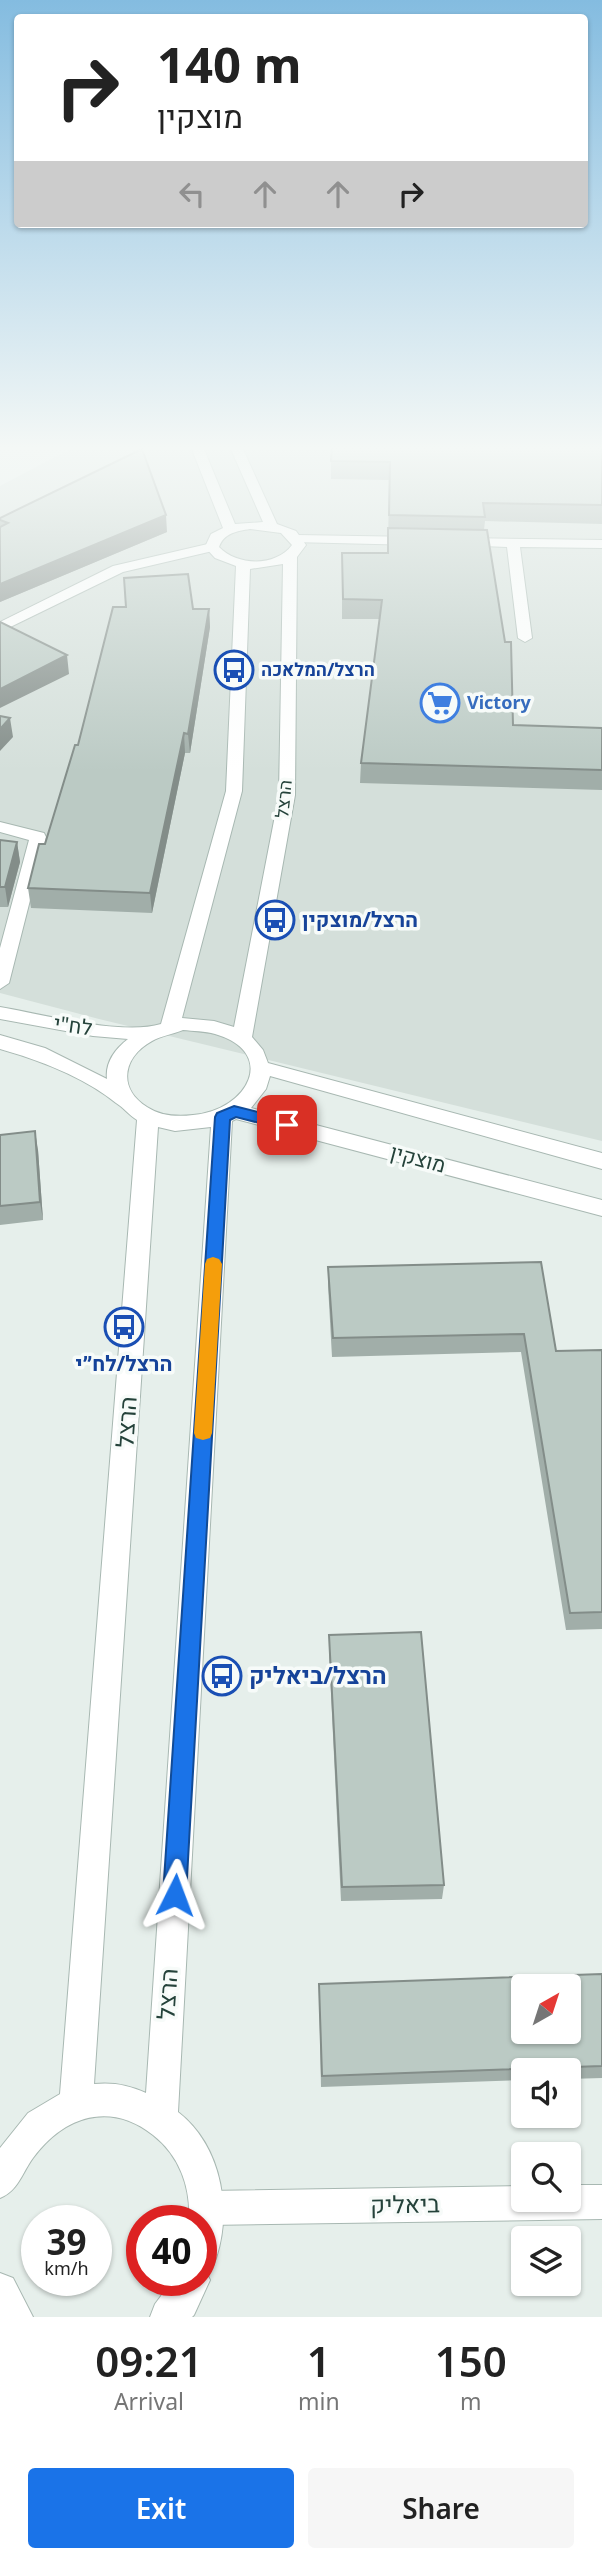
<!DOCTYPE html>
<html lang="en">
<head>
<meta charset="utf-8">
<style>
	:root { --surface:#fff; --page:#f6f6f6; --text:#222; --muted:#767676; --accent:#1a73e8 }
	body { margin:0; font-family:"Noto Sans",Heebo,sans-serif; background:var(--page); color:var(--text); height:100vh; display:flex; flex-direction:column; font-size:26px; white-space:nowrap }
	* { box-sizing:border-box; margin:0 }
	p { font-size:23px; color:var(--muted) }
	.icon { flex:none; width:38px; height:38px; fill:none; stroke:currentColor; stroke-width:2; stroke-linecap:round; stroke-linejoin:round }
	.map { position:relative; height:2317px; overflow:hidden }
	.side { display:flex; flex-direction:column; background:var(--surface); flex:1 }
	.side>* { flex:none }
	.banner { position:absolute; left:14px; top:14px; width:574px; height:214px; border-radius:7px; box-shadow:0 2px 5px #0004; background:#fff; color:var(--text); overflow:hidden }
	.needle { width:46px; rotate:39deg }
	.tools { position:absolute; left:511px; top:1974px; display:grid; gap:14px }
	.tools a { display:grid; place-items:center; width:70px; height:70px; border-radius:7px; background:var(--surface); box-shadow:0 2px 5px #0004; font-size:35px }
	.speed { position:absolute; left:21px; top:2205px; display:flex; gap:14px; font-size:35px; font-weight:700; text-align:center }
	.speed>* { display:grid; place-content:center; width:91px; height:91px; border-radius:50%; background:var(--surface); box-shadow:0 2px 5px #0004; line-height:1 }
	.speed small { font-size:18px; font-weight:400 }
	.speed .limit { border:10px solid #d22; background:#fff; color:#111 }
	.pin { position:absolute; display:grid; place-items:center; width:60px; height:60px; color:#fff; margin:-30px; border-radius:14px; box-shadow:0 4px 10px #0006 }
	.me { position:absolute; width:77px; margin:-38px; rotate:3deg; stroke-linejoin:round; filter:drop-shadow(0 0 5px #0008) }
	.turn { display:flex; align-items:center; gap:24px; height:147px; padding:0 28px; font-size:32px }
	.turn .icon { width:91px; height:91px; stroke-width:2.5 }
	.turn b { display:block; font-size:49px; line-height:60px }
	.lanes { display:flex; align-items:center; height:66px; padding:0 28px; background:#0003; justify-content:center; gap:35px; direction:ltr }
	.lanes .off { opacity:.35 }
	.eta { display:flex; justify-content:space-evenly; align-items:center; height:119px; text-align:center }
	.eta b { font-size:42px; font-weight:600; line-height:49px }
	.primary-button { display:flex; gap:14px; margin-top:auto; padding:14px 28px }
	.primary-button a { flex:1; height:80px; border-radius:7px; background:var(--accent); color:#fff; font-size:28px; font-weight:600; line-height:80px; text-align:center }
	.primary-button a+a { background:var(--page); color:var(--text) }
	.map>svg:first-child { display:block }
</style>
</head>
<body>
<div class="map">
<svg width="602" height="2317" viewBox="0 0 602 2317">
	<rect width="100%" height="100%" fill="#e6efeb"/>
	<path fill="#d4dfda" d="M74,447h528v694l-503,-122 -99,-26v-507z"/>
	<g fill="none" stroke-linecap="round" stroke-linejoin="round">
		<defs>
			<path id="minor" d="M297,535l120,2 7,4 -7,4 -125,-3v-6z
				M463,538l139,2v8l-82,-1 12,91 -7,4 -7,-4 -11,-91 -49,-2v-6z
				M212,543l5,1v6l-94,22 -123,60v-10l113,-56z
				M0,822l44,11 2,4 -37,146 -9,6v-41l29,-108 -29,-8z
				M569,2185h33v34l-395,6 -12,-5 -5,-12 5,-12 12,-5 316,-5v14h46z"/>
			<path id="tertiary" d="M191,447h12l32,77 28,-2 -33,-75h12l35,77 19,7 10,14 -9,12 -2,238 -43,242 11,13 5,13 334,90v16l-332,-93 -4,13 -15,19 351,92v16l-366,-97 -4,2 -54,991c45,35 56,104 35,154l-8,4 5,10 -16,35 -2,2h-42l5,-13 18,-24h28v-59h-12c2,-33 -9,-65 -36,-86 -43,-34 -89,-19 -120,23 -11,15 -15,33 -33,40v-50l28,-35 32,-19 77,-974c-8,-5 -13,-12 -21,-17 -32,-26 -77,-43 -116,-54v-14l45,13 62,31c-2,-16 8,-30 21,-40l-35,-3 -93,-17v-12c42,7 122,29 161,17l65,-233 10,-225 -21,-8 -10,-11 6,-13 12,-6zM250,529l31,4 11,12c-16,22 -55,21 -73,2 5,-14 18,-16 31,-18zM283,564l-4,231 -45,232 -20,-6 -32,-3 60,-227 8,-222zM183,1030c10,1 22,1 32,4 63,18 34,76 -22,81 -17,2 -32,1 -46,-8 -30,-19 -24,-50 5,-66 9,-5 21,-7 31,-11zM158,1127l17,4 36,-4 -65,966c-17,-8 -33,-11 -52,-9z
				M0,2273l13,5 20,39h-33z"/>
		</defs>
		<use href="#minor" stroke="#a8b8b2" stroke-width="2"/>
		<use href="#tertiary" stroke="#a8b8b2" stroke-width="2"/>
		<use href="#minor" fill="#fff" fill-rule="evenodd"/>
		<use href="#tertiary" fill="#fff" fill-rule="evenodd"/>
	</g>
	<path fill="#a1aea9" d="M602,447v77l-117,-3 -1,9 29,195 89,3v62l-242,-7 1,-20 19,-144h-38v-66h46l1,-73 -58,-1v-18z
		M0,518l167,14 -167,70z
		M126,607l83,2 1,18 -20,126h-5l-33,160 -121,-5 -3,-20 17,-44z
		M0,840l17,2 3,20 -12,45h-8z
		M0,1135l38,15 5,70 -43,5z
		M541,1262l15,89 46,-1v279l-36,1 -45,-278 -189,5 -4,-72v-18z
		M329,1635l115,250 -2,14 -101,2 -12,-249z
		M602,1974v104l-33,1v-9h-46v10l-202,7 -2,-103z"/>
	<path fill="#838d89" d="M166,515l1,17 -167,70v-18z
		M209,609l1,18 -20,126 -2,-19z
		M67,655l2,19 -69,34v-19z
		M10,718l3,19 -13,14v-22z
		M184,733l1,20 -33,160 -2,-20z
		M17,842l3,20 -12,45 -3,-20z
		M35,1131l3,19 5,70 -3,-18z"/>
	<path fill="#bbcac4" stroke="#838d89" stroke-width="2" fill-rule="evenodd" d="M332,447h270v58l-119,-2 2,14 -96,-2 1,-53 -59,-1z
		M142,449l24,66 -166,69v-57l8,-4 -8,-3v-2z
		M388,528l99,2 18,112h6l2,83 89,3v42l-241,-7 21,-163 -39,-1 -1,-46h46z
		M188,574l5,35h16l-21,125 -4,-1 -34,160 -122,-5 11,-44h6l30,-99h3l35,-138h13l-2,-29z
		M0,622l67,33 -67,34z
		M0,716l10,2 -10,11z
		M0,840l17,2 -12,45h-5z
		M35,1131l5,71 -40,4v-71z
		M541,1262l15,89 46,-1v262l-32,1 -46,-279 -191,4 -5,-71z
		M421,1632l23,253 -102,2 -13,-252z
		M602,1974v92l-280,10 -3,-92zM523,1986h46v46h-46z"/>
	<linearGradient id="sky" x2="0" y2="1"><stop stop-color="#84bce0"/><stop offset="0.58" stop-color="#f4f8f6"/><stop offset="1" stop-color="#f4f8f6" stop-opacity="0"/></linearGradient>
	<rect width="602" height="772" fill="url(#sky)"/>
	<path fill="#1a73e8" stroke="#114b97" stroke-width="2" d="M234,1106l59,15 2,4 -8,5 -51,-13 -6,3 -44,775 -3,8 -8,3 -9,-3 -3,-8 52,-778 2,-4z"/>
	<path fill="#f59e0b" d="M213,1257l6,2 3,5 -10,169 -2,5 -7,2 -7,-2 -2,-5 11,-169 2,-5z"/>
	<defs>
		<symbol id="bus-ring" viewBox="-11 -11 22 22"><circle r="9.5" fill="#f7fbf9" stroke="#1a4fb4" stroke-width="1.5"/><path d="M-5-6H5V4H4V6H2V4H-2V6H-4V4H-5ZM-3.5-4V0h7V-4ZM-3.5 1.2v1.5H-2V1.2ZM2 1.2v1.5H3.5V1.2Z" fill="#1a4fb4"/></symbol>
		<symbol id="supermarket-ring" viewBox="-11 -11 22 22"><circle r="9.5" fill="#f7fbf9" stroke="#3f7fe0" stroke-width="1.5"/><path d="M-6-5.5h2.5l.6 2H6L4.5 2H-2.5L-4.4-4H-6ZM-1.5 3.2a1.3 1.3 0 1 0 .1 0ZM3 3.2a1.3 1.3 0 1 0 .1 0Z" fill="#3f7fe0"/></symbol>
	</defs>
	<g fill-rule="evenodd">
		<use href="#bus-ring" x="212" y="648" width="44" height="44"/>
		<use href="#supermarket-ring" x="418" y="681" width="44" height="44"/>
		<use href="#bus-ring" x="253" y="898" width="44" height="44"/>
		<use href="#bus-ring" x="102" y="1305" width="44" height="44"/>
		<use href="#bus-ring" x="200" y="1654" width="44" height="44"/>
	</g>
	<g text-anchor="middle" stroke-width="7" stroke-linejoin="round" paint-order="stroke">
		<g font-size="18" font-weight="bold" fill="#164399" stroke="#f7fbf9" text-anchor="start">
			<text x="261" y="676">הרצל/המלאכה</text>
		</g>
		<g font-size="18" font-weight="bold" fill="#366cbe" stroke="#f7fbf9" text-anchor="start">
			<text x="467" y="709">Victory</text>
		</g>
		<g font-size="18" fill="#24423a" stroke="#f7fbf9">
			<text transform="translate(284 799) rotate(-84)" y="6">הרצל</text>
		</g>
		<g font-size="21" font-weight="bold" fill="#164399" stroke="#f7fbf9" text-anchor="start">
			<text x="302" y="927">הרצל/מוצקין</text>
			<text x="124" y="1371" text-anchor="middle">הרצל/לח״י</text>
		</g>
		<g font-size="21" fill="#24423a" stroke="#f7fbf9">
			<text transform="translate(73 1026) rotate(8)" y="7">לח"י</text>
			<text transform="translate(418 1159) rotate(15)" y="7">מוצקין</text>
		</g>
		<g font-size="24" fill="#24423a" stroke="#f7fbf9">
			<text transform="translate(127 1422) rotate(-86)" y="8">הרצל</text>
			<text transform="translate(168 1994) rotate(-86)" y="8">הרצל</text>
			<text transform="translate(405 2205) rotate(-1)" y="8">ביאליק</text>
		</g>
		<g font-size="24" font-weight="bold" fill="#164399" stroke="#f7fbf9" text-anchor="start">
			<text x="249" y="1684">הרצל/ביאליק</text>
		</g>
	</g>
</svg>
<div class="tools">
<a><svg class="needle" viewBox="-14 -14 28 28"><path d="M0-13l5 13h-10z" fill="#e53935"/><path d="M0 13l5-13h-10z" fill="#767676"/></svg></a>
<a><svg class="icon" aria-label="sound" viewBox="0 0 24 24"><path d="M4 9h4l5-4v14l-5-4H4zM17 9q2 3 0 6"/></svg></a>
<a><svg class="icon" aria-label="search" viewBox="0 0 24 24"><circle cx="10" cy="10" r="6"/><path d="M15 15l6 6"/></svg></a>
<a><svg class="icon" aria-label="layers" viewBox="0 0 24 24"><path d="M12 4l9 5-9 5-9-5zM3 14l9 5 9-5"/></svg></a>
</div>
<div class="speed"><div>39<small>km/h</small></div><div class="limit">40</div></div>
<div class="pin" style="left:287px;top:1125px;background:#d93025"><svg class="icon" aria-label="arrive" viewBox="0 0 24 24"><path d="M6 21V4h12l-3 4 3 4H6"/></svg></div>
<svg class="me" style="left:175px;top:1895px" viewBox="-20 -20 40 40"><path d="M0-17L14 15 0 8-14 15z" fill="#1a73e8" stroke="#fff" stroke-width="4"/></svg>
<div class="banner">
<div class="turn"><svg class="icon" aria-label="right" viewBox="0 0 24 24"><path d="M7 20v-9h11M14 6l5 5-5 5"/></svg><div><b>140 m</b>מוצקין</div></div>
<div class="lanes"><svg class="icon off" aria-label="left" viewBox="0 0 24 24"><path d="M17 20v-9H6M10 6l-5 5 5 5"/></svg><svg class="icon off" aria-label="ahead" viewBox="0 0 24 24"><path d="M12 20V5M6 11l6-6 6 6"/></svg><svg class="icon off" aria-label="ahead" viewBox="0 0 24 24"><path d="M12 20V5M6 11l6-6 6 6"/></svg><svg class="icon" aria-label="right" viewBox="0 0 24 24"><path d="M7 20v-9h11M14 6l5 5-5 5"/></svg></div>
</div>
</div>
<section class="side">
<div class="eta">
<div><b>09:21</b><p>Arrival</p></div>
<div><b>1</b><p>min</p></div>
<div><b>150</b><p>m</p></div>
</div>
<div class="primary-button"><a>Exit</a><a>Share</a></div>
</section>
</body>
</html>
